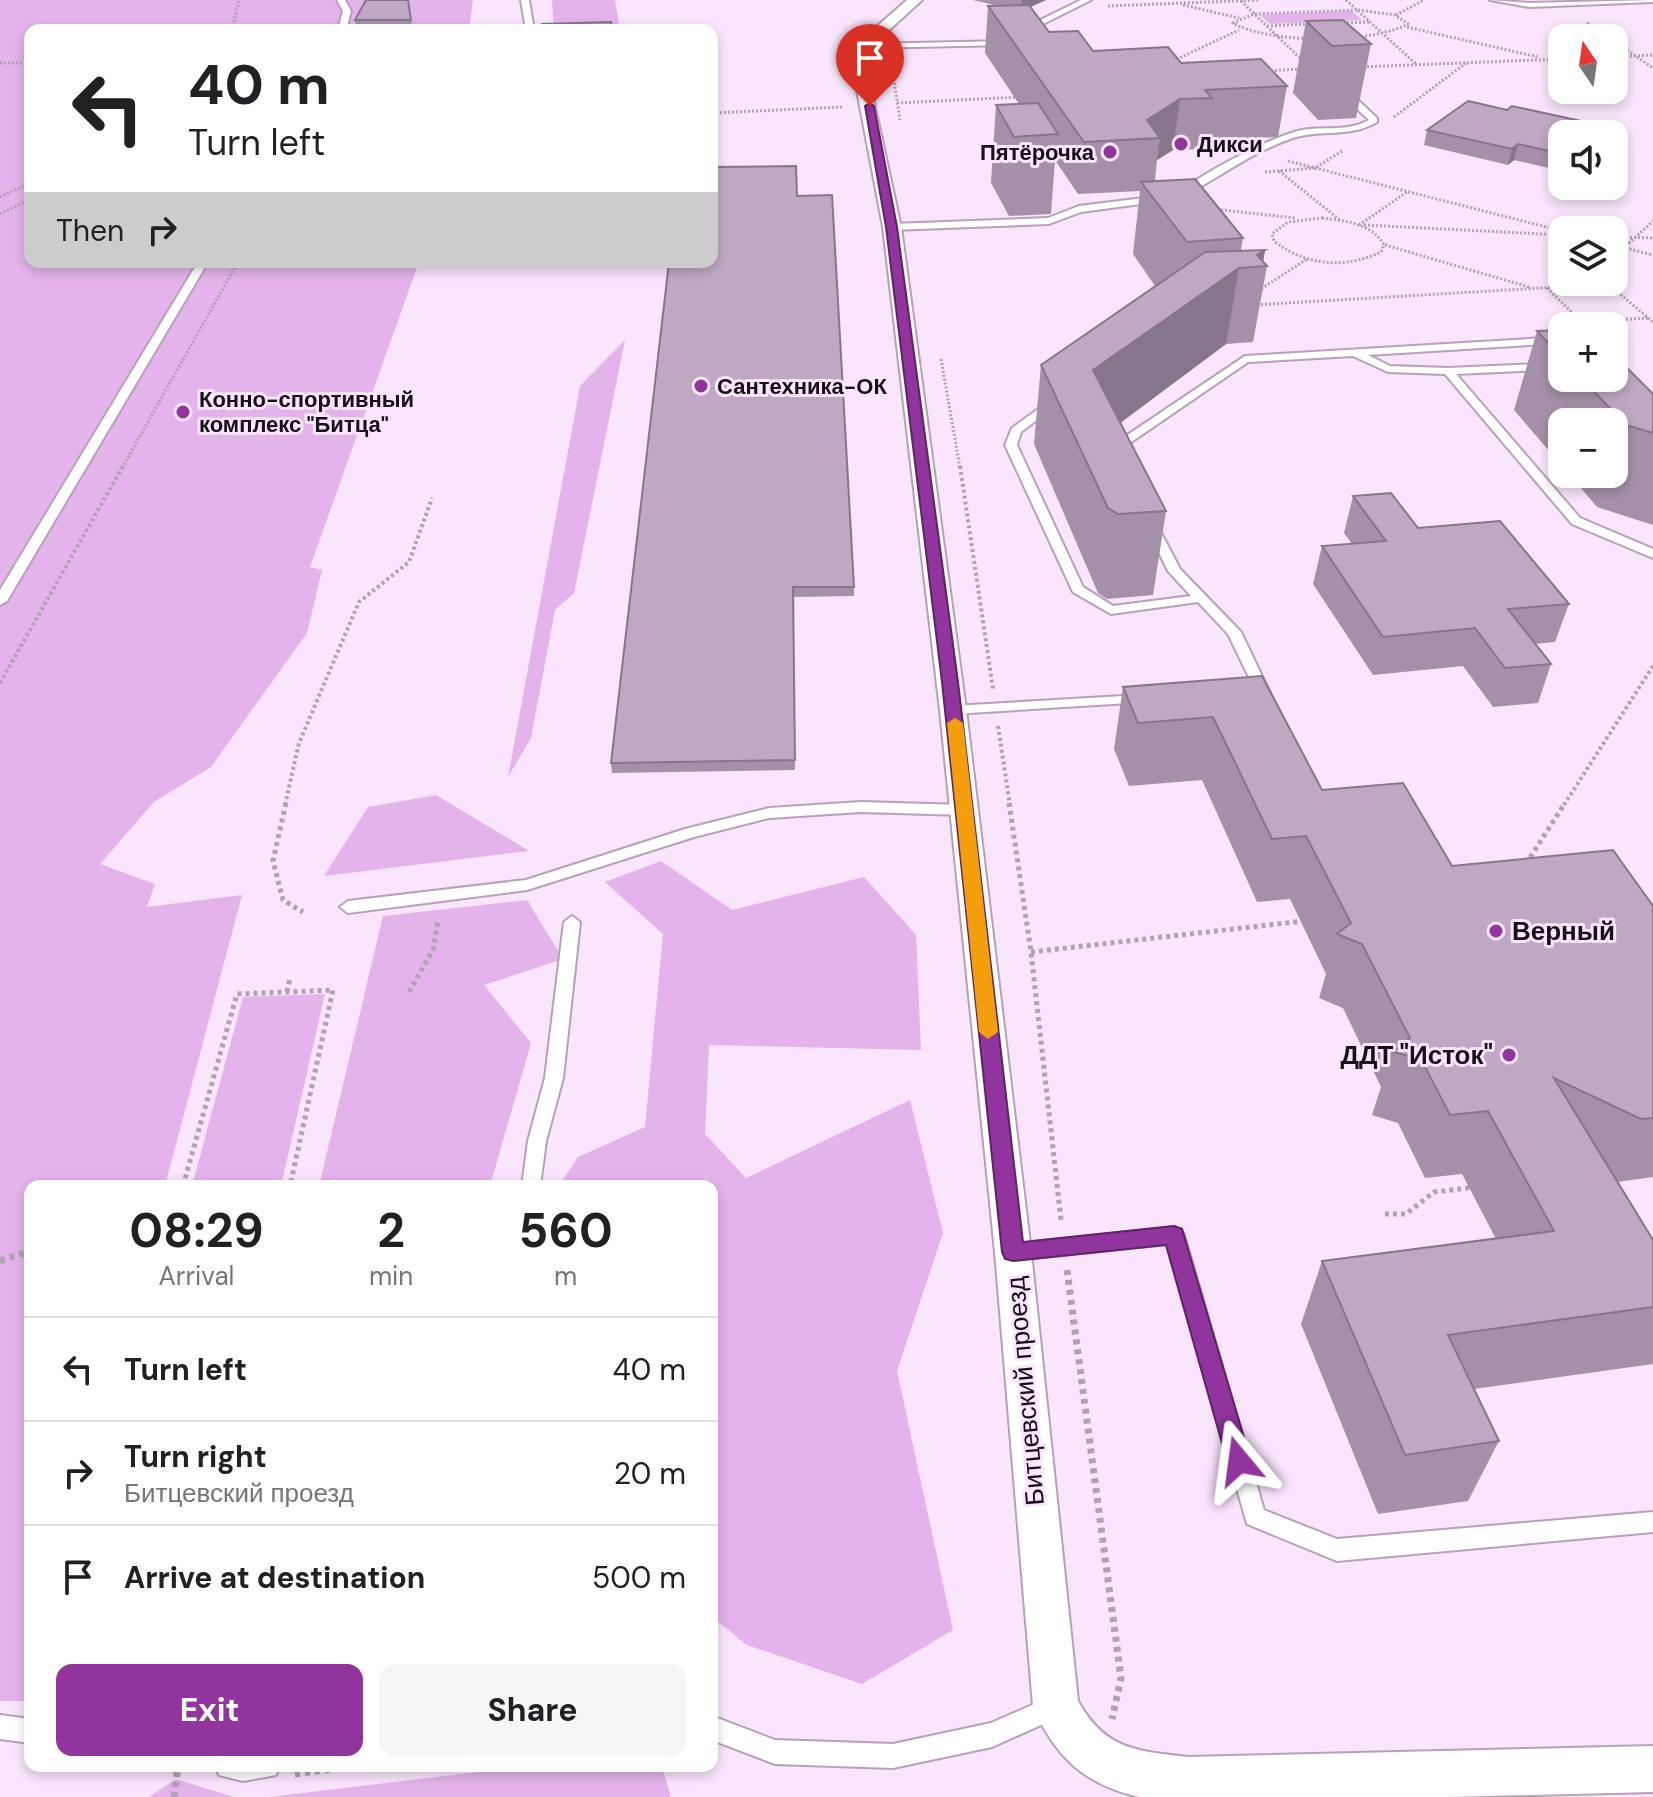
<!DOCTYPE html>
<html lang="en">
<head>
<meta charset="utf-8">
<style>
	:root { --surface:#fff; --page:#f6f6f6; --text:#202124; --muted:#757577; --line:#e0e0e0; --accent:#91349e }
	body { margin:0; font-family:"DM Sans",sans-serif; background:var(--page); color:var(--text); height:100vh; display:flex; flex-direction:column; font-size:30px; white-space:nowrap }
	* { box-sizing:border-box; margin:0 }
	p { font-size:26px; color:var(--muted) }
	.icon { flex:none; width:44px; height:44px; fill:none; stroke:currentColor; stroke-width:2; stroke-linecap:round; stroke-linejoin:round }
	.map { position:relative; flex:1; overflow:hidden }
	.sheet { position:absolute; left:24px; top:1180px; width:694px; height:592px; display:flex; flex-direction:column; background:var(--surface); border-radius:16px; box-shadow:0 4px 12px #0003 }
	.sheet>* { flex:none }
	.top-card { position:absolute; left:24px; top:24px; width:694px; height:244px; border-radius:16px; box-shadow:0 4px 12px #0003; background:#fff; color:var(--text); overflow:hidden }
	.needle { width:52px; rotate:347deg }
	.fabs { position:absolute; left:1548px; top:24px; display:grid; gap:16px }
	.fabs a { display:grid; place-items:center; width:80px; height:80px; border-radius:16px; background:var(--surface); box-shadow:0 4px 12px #0003; font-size:40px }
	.pin { position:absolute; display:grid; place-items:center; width:68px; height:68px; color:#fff; margin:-82px -34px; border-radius:50% 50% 50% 0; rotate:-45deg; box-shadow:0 0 8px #0007 }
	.pin .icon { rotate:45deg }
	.me { position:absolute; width:88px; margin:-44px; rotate:344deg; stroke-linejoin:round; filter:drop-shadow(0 0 6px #0008) }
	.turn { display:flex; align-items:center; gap:28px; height:168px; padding:0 32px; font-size:36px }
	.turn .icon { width:104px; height:104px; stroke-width:2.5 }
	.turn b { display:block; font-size:56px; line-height:68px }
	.then { display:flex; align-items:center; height:76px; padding:0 32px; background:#0003; gap:16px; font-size:30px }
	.eta { display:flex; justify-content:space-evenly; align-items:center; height:136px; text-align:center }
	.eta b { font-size:48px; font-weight:700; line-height:56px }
	.cta { display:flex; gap:16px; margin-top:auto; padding:16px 32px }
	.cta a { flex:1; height:92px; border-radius:16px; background:var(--accent); color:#fff; font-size:32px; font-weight:700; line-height:92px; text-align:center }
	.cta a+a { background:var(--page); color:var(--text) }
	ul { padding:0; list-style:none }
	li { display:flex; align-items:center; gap:24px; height:104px; padding:0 32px; border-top:2px solid var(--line) }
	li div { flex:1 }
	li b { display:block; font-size:30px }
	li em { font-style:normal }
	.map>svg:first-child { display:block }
</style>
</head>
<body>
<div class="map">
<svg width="1653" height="1797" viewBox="0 0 1653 1797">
	<rect width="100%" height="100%" fill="#f9e5fc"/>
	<path fill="#e4b3eb" d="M0,0h473l-4,30h-439v232h389l-109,305 12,3 -15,63 -96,134 -57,35 -54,62 55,20 -8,23 95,-12 -77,291h-135l-3,515h-27z
		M552,0h63l5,30h-66z
		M1352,11l10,9 -92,4 -10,-9z
		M625,340l-51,253 -19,17 -24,128 -23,39 72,-391z
		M436,795l93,56 -205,25 44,-69z
		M661,861l71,49 132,-33 52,58 5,115 -212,-5 -4,89 41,44 164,-78 33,133 -46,138 56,259 -91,54 -115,-39 -35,-28v-431h-153l19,-29 67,-30 18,-193 -58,-52z
		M527,900l36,59 -79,26 47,58 -41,143h-171l64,-270z
		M325,994l-44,192h-89l51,-189z
		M528,1766h134l9,31h-402z
		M176,1779l58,18h-85z"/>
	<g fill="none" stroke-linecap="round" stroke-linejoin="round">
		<defs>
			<path id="lane" d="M337,0h8l6,11 -5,19h-8l5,-19z
				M521,0h8l5,30h-8z
				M1081,0h10l-64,32 -7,-2z
				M1490,0l39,3 124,-3v2l-124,5z
				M1005,41l3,4 -141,3 -4,-2 4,-2z
				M1341,90h6l30,28v4c-27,16 -56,7 -84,16 -39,13 -74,39 -110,59l-8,-2c26,-21 95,-58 127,-65 23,-4 46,2 67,-10l-28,-26z
				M1160,196l5,3 -2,2 -82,11 -32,12 -157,6 -5,-3 5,-3 156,-6 31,-12z
				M198,262h10l-201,339 -7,4v-15z
				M1562,337v6l-194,12 22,11 58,2 114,-5v6l-106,5 124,144 73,31v9l-81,-34 -127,-150 -57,-2 -35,-16 -105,6 -124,85 -3,10 -10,-2 3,-11 131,-88z
				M1048,402l10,2 -37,28 -4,13 66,142 30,19 78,-10 -23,-25 -22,-45 2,-3h8l24,46 61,63 29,61 -2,3h-10l-30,-62 -30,-32 -87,12 -38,-22 -68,-147 7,-17z
				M1140,695l5,1 2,3 -2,3 -192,12 -7,-4 7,-4z
				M861,802l103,3 8,5 -8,5 -103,-3 -92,6 -75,19 -167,53 -179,23 -8,-6 8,-6 178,-21 159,-51 84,-21z
				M572,916l8,6 -17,156 -17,63 -6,45h-18l6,-45 17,-63 19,-156z
				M1174,1227l7,2 3,6 80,275 73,29 316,-27v20l-316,29 -90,-37 -80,-280 -154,16 -7,-2 -3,-6 3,-6 7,-2z
				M1055,1695l8,4 4,8 -4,8 -71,32 -99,21 -118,-4 -63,-24v-24l63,24 118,4 98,-21z
				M0,1715l30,4v24l-30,-4z
				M216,1766h63l-3,9 -33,6 -24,-6z"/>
			<path id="street" d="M907,0h15l-45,41 -9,34 33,152 65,483 65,542 47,449c27,49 59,50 110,56l465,-11v46l-205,5h-308c-55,-12 -85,-40 -107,-91l-38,-454 -55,-542 -57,-483 -29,-152 11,-38z"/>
		</defs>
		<use href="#lane" stroke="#b8a0bb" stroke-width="4"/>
		<use href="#street" stroke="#b8a0bb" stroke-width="4"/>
		<path stroke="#b2a1b4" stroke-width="3" stroke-dasharray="2 2" stroke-linecap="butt" d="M1346,0l70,64
			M1241,1l62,60
			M1183,5l56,13
			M1108,6l151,-6
			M1358,10l37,5 13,9c-37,20 -139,20 -175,-1l21,-9z
			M1396,15l28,-15
			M1343,23l27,-1
			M1587,23l22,15
			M1267,26l42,-2
			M1407,27l131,30
			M232,30l7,-30
			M1614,41l39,27
			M1614,57l39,-2
			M1173,61l66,-31
			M0,63h30
			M892,67l8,53
			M1359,67l203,-8
			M1267,71l34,-2
			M897,103l123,-6
			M712,113l131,-6
			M1394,117l72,-54
			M1288,161l274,70
			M1279,171l61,49
			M1265,172l50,-4 27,-17
			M0,197l30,-14
			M1213,209l82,9
			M0,214l30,-15
			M1322,218c23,3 50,5 62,27l-3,7c-35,17 -76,14 -107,-11l-2,-7 16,-12z
			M1359,225l48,-33
			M1364,225l198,10
			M1614,237l39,1
			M1385,245l144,42
			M1614,245l39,10
			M1614,257l39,-36
			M1547,288l39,38
			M1258,291l49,-32
			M1253,305l355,-21 45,38
			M1582,322l66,-4
			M941,359l19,109
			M122,468l116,-206"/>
		<path stroke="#b2a1b4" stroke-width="4" stroke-dasharray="3 3" stroke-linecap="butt" d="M960,466l33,223
			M0,683l123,-217
			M998,726l12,79
			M285,805l14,-62 60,-141 50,-40 23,-64
			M1564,805l89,-139"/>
		<path stroke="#b2a1b4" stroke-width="5" stroke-dasharray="4 4" stroke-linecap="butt" d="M286,803l-13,58 10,39 20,12
			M1009,803l22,149 30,268
			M1526,864l39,-61
			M1031,952l273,-31
			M287,992l3,-14
			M409,992l24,-42 5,-29
			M183,1186l54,-192 96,-4 -43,196
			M1385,1214h21l28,-22 42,-5"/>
		<path stroke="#b2a1b4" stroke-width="7" stroke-dasharray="5 5" stroke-linecap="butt" d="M0,1261l30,-10
			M1067,1270l54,408 -9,41
			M295,1774l59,-8
			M174,1797l4,-31"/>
		<use href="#lane" fill="#fff" fill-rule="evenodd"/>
		<use href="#street" fill="#fff" fill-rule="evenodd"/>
	</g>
	<path fill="#a590a9" d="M973,0h73l-15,7 18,25 44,19 88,12 106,23 -9,51 -73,3 -1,9 -31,1 -16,10 -2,21 88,57 -2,12h24l-2,12 4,4 -14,76 -27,2 -106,79 46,88 -13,84 -46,4 -9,-6 -64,-149 7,-79 114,-79 -22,-32 7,-63 -62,3 -23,-34 -4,54 -42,2 -18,-33 5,-78 23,-1 -34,-51 3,-47h11z
		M355,20h56l2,10h-57z
		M1306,21l65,23 -15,74 -38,2 -25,-27z
		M1507,110l88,14 -33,38 -9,7 -39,-9 -6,5 -84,-20 3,-15z
		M797,196l57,391v9l-61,1 2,173 -183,3 -1,-10z
		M1562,330v48h52l39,16v131l-56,-18 -28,-33h45v-52h-52v44l-48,-56 23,-79z
		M1353,496l216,108 -14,38 -20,2 16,20 -13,39 -45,4 -30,-41 -90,9 -60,-91 9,-38 30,-2 -8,-11z
		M1262,676l60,114 130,76 201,40v271l-36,5 36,58v124l-179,25 25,52 -31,60 -90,13 -77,-190 21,-63 174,-22 -34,-65 -37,4 -27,-55 -26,-8 9,-28 -38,-79 -24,-10 7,-24 -36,-75 -33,3 -55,-122 -73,6 -15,-37 9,-62z"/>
	<path fill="#867689" d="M1022,0h24l-25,11z
		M1180,99l-7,51 -16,10 3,-22 -13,-18z
		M1595,124l-3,10h-10z
		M1518,144l-4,16 -6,5 4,-16z
		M1562,150v12l-9,7 5,-16z
		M1265,250l-3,17 -5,-12z
		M1239,268l-13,76 -142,106 9,-80z"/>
	<path fill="#c0a8c4" stroke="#867689" stroke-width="2" d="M366,0h42l3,20h-56z
		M1029,5l20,27 29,-1 15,20 75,-4 13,16 80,-4 26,27 -82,4 7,8 -32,1 -33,21 13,18 -76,4 -96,-136z
		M1343,20l28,24 -39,2 -26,-25z
		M611,22l1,8h-70v-6z
		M1468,101l39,9 5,-4 83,18 -13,10h-20v16l-4,3 -40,-9 -6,5 -85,-19z
		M1038,103l20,31 -44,3 -18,-32z
		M796,166l1,30 35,-1 22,392h-61l2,173 -184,3 58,-501h43v-95z
		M1195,179l48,59 -56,4 -46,-60z
		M1265,250l-8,5 10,11 -28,2 -146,102 73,141 -48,3 -10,-6 -67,-143 164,-113z
		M1562,330v28l-25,-27z
		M1614,355l39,39v39l-27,-8 -45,-47h33z
		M1391,493l27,35 82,-7 69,83 -61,5 43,55 -46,4 -30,-40 -92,9 -61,-91 64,-5 -33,-45z
		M1262,676l60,114 81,-7 49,83 161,-16 40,56v212l-12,1 -87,-41 99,162v67l-205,28 51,106 -94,14 -83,-194 232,-30 -66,-120 -38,4 -29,-56 -28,-7 17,-14 -48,-94 -25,-10 14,-11 -45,-87 -34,3 -59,-122 -75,6 -15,-36z"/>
	<path fill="#91349e" stroke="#5e2267" stroke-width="2" d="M870,103l4,3 23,121 61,455 65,560 151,-16 8,3 69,232 -3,8 -9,3 -9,-3 -3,-8 -61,-216 -153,16 -8,-2 -3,-7 -60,-570 -56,-455 -21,-121z"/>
	<path fill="#f59e0b" d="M955,718l8,5 35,309 -10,7 -9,-7 -32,-309z"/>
	<g fill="#91349e" stroke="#f9e5fc" stroke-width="3">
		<circle cx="1181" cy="144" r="8"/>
		<circle cx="1110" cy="152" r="8"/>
		<circle cx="701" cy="386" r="8"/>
		<circle cx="183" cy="412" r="8"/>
		<circle cx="1496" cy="931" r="8"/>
		<circle cx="1509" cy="1055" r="8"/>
	</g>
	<g text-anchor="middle" stroke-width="6" stroke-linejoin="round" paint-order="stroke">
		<g font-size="22" font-weight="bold" fill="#170e18" stroke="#f9e5fc" text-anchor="start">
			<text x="1197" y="152">Дикси</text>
			<text x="1094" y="160" text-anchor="end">Пятёрочка</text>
			<text x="717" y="394">Сантехника-ОК</text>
			<text x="199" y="407">Конно-спортивный<tspan x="199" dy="25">комплекс "Битца"</tspan></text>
		</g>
		<g font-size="26" font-weight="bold" fill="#170e18" stroke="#f9e5fc" text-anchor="start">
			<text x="1512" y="940">Верный</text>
			<text x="1493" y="1064" text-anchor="end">ДДТ "Исток"</text>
		</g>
		<g font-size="26" fill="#170e18" stroke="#f9e5fc">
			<text transform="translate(1025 1391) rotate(-95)" y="9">Битцевский проезд</text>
		</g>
	</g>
</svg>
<div class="fabs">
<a><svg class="needle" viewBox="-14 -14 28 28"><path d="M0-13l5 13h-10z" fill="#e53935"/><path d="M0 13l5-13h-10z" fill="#757577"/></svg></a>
<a><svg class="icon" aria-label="sound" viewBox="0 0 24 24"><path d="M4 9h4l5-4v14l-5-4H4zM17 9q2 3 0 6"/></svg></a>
<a><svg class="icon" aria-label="layers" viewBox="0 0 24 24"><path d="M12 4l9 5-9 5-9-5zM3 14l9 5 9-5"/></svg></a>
<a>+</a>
<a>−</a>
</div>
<div class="pin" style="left:870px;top:106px;background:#d93025"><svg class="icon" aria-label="arrive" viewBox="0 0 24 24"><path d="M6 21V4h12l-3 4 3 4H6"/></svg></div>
<svg class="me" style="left:1239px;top:1461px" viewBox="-20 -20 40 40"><path d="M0-17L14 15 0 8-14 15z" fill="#91349e" stroke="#fff" stroke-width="4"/></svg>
<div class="top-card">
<div class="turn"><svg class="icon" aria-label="left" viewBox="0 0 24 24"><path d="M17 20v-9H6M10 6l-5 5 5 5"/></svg><div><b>40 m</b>Turn left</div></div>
<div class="then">Then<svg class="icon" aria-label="right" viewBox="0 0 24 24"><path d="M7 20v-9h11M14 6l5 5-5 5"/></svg></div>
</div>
<section class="sheet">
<div class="eta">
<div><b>08:29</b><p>Arrival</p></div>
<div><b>2</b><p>min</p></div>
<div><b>560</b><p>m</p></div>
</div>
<ul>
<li><svg class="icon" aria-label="left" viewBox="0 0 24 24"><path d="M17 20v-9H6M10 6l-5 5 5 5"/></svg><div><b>Turn left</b></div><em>40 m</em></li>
<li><svg class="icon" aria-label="right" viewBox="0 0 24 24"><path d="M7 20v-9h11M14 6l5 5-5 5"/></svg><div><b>Turn right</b><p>Битцевский проезд</p></div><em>20 m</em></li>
<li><svg class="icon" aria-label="arrive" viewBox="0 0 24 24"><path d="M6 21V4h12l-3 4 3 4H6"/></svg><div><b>Arrive at destination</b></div><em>500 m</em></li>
</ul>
<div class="cta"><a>Exit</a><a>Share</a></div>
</section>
</div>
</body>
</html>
